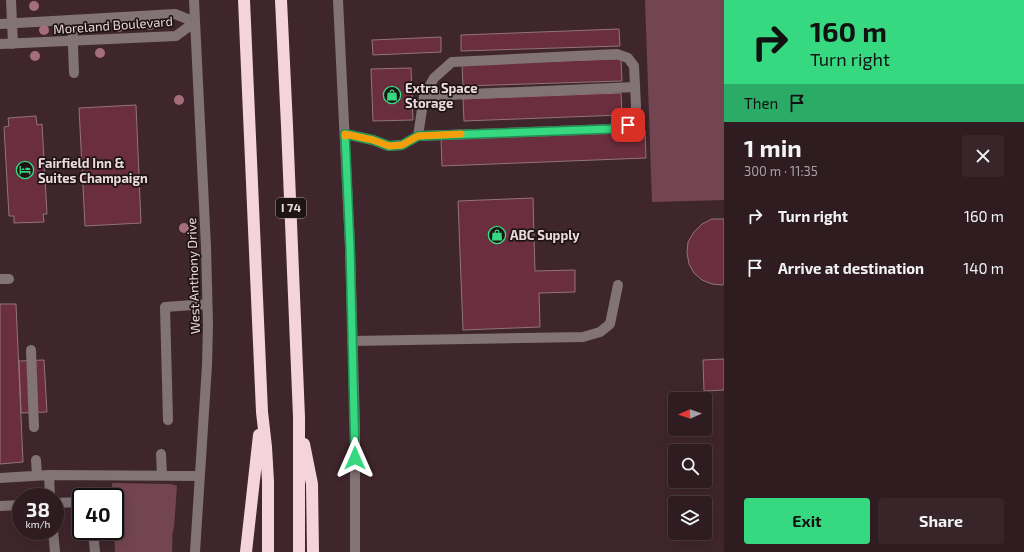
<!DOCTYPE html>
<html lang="en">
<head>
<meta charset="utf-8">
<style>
	:root { --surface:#2f1c21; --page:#37252a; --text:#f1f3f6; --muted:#a7a1a5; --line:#4a3a3f; --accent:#36d880 }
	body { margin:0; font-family:"Exo 2",sans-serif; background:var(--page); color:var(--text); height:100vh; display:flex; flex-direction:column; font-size:15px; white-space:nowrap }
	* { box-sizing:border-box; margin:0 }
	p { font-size:13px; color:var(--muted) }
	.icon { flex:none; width:22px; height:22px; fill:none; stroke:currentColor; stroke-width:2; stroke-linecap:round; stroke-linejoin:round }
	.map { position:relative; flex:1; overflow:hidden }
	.drawer { display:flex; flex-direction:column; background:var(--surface); width:300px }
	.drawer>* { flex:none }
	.top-card { background:#36d880; color:#111; overflow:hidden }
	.needle { width:26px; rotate:268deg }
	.fabs { position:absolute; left:668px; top:392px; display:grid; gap:8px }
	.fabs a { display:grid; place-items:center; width:44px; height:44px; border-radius:4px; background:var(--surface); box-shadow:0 4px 16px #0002,0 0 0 1px var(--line); font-size:20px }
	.speed { position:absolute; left:12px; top:488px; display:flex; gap:8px; font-size:20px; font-weight:700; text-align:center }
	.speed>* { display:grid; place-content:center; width:52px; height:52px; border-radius:50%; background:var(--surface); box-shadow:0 4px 16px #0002,0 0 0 1px var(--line); line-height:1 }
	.speed small { font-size:10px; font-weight:400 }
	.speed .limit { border:2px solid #111; border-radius:6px; background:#fff; color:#111 }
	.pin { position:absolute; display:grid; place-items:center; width:34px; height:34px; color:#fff; margin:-17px; border-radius:8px; box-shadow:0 2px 6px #0006 }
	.me { position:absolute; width:44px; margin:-22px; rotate:0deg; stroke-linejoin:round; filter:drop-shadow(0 0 3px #0008) }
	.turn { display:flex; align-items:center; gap:14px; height:84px; padding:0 20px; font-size:18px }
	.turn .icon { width:52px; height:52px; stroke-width:2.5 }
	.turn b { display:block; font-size:28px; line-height:34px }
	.then { display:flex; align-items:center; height:38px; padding:0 20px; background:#0003; gap:8px; font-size:15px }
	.round { display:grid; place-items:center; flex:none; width:42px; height:42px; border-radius:4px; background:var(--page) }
	.headline { display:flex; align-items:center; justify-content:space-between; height:68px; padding:0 20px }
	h1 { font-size:24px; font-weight:700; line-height:30px }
	.primary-button { display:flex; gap:8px; margin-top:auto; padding:8px 20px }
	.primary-button a { flex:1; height:46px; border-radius:4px; background:var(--accent); color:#111; font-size:16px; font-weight:700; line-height:46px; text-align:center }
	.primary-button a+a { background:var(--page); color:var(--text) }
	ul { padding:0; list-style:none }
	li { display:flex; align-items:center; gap:12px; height:52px; padding:0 20px }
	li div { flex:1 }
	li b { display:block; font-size:15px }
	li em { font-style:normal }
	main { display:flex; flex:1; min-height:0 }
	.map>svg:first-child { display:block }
</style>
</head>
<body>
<main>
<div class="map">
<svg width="724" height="552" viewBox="0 0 724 552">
	<rect width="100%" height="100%" fill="#3f262c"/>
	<path fill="#734550" d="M645,0h79v200l-72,2z
		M112,483l59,1 6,2 -3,42c-3,5 -1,17 -2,24h-57l-1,-21h1v-34h-2z"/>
	<path fill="#6a2e3f" stroke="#92747b" d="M619,29l1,17 -159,5v-16z
		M441,37v15l-68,3 -1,-15z
		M621,59l1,22 -159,5 -1,-22z
		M411,68l2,52 -40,1 -2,-52z
		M621,93l1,22 -158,6 -1,-22z
		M136,105l5,118 -56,3 -6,-118z
		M36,116l1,9 5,-1 5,90h-4l1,8 -30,1v-7h-5l-5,-89 5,-1 -1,-8z
		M645,130l1,28 -204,8 -1,-28z
		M533,198l2,73 40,-1v22l-36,1 1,34 -77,3 -5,-129z
		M712,219h12v65l-2,1 -10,-1 -10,-4 -8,-7 -5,-9 -2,-11 1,-11 6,-10 8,-8z
		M0,304h16l7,158 -23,2z
		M724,359v31l-20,1 -1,-31z
		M44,360l3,52 -26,1 -2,-52z"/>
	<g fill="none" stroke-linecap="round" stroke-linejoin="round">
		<path stroke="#817376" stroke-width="10" d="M11,0l2,44
			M194,0l12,247 2,78 -1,40 -12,187
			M338,0l12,247 5,179v126
			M72,20l2,53
			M0,24l175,-10 20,8
			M0,44l176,-8 19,-14
			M424,96l211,-9
			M345,134l28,6 16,6 13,-1 16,-9 192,-7 18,-4 7,-8 1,-11 -2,-40 -6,-8 -11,-4 -165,8 -18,16 -10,18 -6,40
			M0,279h9
			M352,341l231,-4 17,-5 10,-8 8,-39
			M31,350l3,77
			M168,420l-3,-113 42,-3
			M161,454l1,21
			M36,460l1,15
			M49,475l1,22
			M0,478l49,-3 151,1
			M55,503l26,-1
			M0,506l21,-1
			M53,531l2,21
			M93,531l2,21"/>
		<path stroke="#f5d3da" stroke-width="12" d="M244,0l18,412 4,35 2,34v71
			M281,0l6,126 12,291v135
			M304,444l8,40 1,68
			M246,552l13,-117"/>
	</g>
	<g fill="#a46e7b">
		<circle cx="34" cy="6" r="5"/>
		<circle cx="150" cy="25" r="5"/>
		<circle cx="119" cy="27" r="5"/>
		<circle cx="44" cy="30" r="5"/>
		<circle cx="100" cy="53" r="5"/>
		<circle cx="35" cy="56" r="5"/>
		<circle cx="179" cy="100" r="5"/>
		<circle cx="184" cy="228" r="5"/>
	</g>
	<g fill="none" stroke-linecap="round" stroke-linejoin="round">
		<defs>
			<path id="route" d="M355,458l-5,-211 -5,-113 28,6 16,6 13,-1 16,-9 192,-7 18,-4"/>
		</defs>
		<use href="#route" stroke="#238c53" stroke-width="10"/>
		<use href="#route" stroke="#36d880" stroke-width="7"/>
		<path stroke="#f59e0b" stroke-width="7" d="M345,136v-2l28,6 16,6 13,-1 16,-9 43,-2"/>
	</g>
	<defs>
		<symbol id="shop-ring" viewBox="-11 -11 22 22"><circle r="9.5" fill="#1e1315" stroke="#36d880" stroke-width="1.5"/><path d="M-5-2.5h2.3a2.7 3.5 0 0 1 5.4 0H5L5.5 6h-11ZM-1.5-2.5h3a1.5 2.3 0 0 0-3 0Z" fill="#36d880"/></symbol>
		<symbol id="hotel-ring" viewBox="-11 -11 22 22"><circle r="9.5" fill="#1e1315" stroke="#36d880" stroke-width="1.5"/><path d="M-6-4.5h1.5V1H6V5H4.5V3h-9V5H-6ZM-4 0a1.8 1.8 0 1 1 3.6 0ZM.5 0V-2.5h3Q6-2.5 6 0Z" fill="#36d880"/></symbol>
	</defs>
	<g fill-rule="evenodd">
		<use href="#shop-ring" x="382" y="85" width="20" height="20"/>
		<use href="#hotel-ring" x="15" y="160" width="20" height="20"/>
		<use href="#shop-ring" x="487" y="225" width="20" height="20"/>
	</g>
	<g text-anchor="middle" stroke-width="3.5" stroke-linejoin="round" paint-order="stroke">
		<rect fill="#1e1315" stroke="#ad9ea0" stroke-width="1" x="276" y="198" width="30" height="20" rx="3"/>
		<g font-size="12" font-weight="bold" fill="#ead9dc">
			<text x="291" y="212">I 74</text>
		</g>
		<g font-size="13" fill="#ead9dc" stroke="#1e1315">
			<text transform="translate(113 25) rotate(-4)" y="5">Moreland Boulevard</text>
			<text transform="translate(193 276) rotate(-92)" y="5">West Anthony Drive</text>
		</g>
		<g font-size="13" font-weight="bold" fill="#ead9dc" stroke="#1e1315" text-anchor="start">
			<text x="405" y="93">Extra Space<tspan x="405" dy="15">Storage</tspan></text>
			<text x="38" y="168">Fairfield Inn &amp;<tspan x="38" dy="15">Suites Champaign</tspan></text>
			<text x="510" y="240">ABC Supply</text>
		</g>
	</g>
</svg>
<div class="fabs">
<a><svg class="needle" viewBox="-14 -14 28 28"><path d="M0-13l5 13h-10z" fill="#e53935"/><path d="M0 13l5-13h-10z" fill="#a7a1a5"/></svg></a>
<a><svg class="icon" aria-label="search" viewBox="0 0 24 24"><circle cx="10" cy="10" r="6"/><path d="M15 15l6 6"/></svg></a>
<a><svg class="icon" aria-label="layers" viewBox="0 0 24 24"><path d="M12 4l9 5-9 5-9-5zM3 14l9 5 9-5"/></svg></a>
</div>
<div class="speed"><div>38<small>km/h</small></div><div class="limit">40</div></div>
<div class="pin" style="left:628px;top:125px;background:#d93025"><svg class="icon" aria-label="arrive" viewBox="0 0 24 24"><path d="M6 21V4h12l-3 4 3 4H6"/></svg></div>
<svg class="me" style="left:355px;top:458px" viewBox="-20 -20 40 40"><path d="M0-17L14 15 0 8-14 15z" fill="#36d880" stroke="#fff" stroke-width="4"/></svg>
</div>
<section class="drawer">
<div class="top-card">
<div class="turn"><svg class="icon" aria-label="right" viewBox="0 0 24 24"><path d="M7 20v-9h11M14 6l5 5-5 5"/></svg><div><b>160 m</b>Turn right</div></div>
<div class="then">Then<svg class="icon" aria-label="arrive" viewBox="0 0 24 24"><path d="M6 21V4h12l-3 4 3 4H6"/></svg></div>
</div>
<div class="headline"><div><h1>1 min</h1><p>300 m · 11:35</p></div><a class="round"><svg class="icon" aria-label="close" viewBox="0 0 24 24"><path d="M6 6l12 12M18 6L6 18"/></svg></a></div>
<ul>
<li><svg class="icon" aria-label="right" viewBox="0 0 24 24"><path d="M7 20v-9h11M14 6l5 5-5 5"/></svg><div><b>Turn right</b></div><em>160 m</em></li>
<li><svg class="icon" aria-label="arrive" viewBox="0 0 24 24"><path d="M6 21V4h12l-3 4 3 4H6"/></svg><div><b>Arrive at destination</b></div><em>140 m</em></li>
</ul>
<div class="primary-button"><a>Exit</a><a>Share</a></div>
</section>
</main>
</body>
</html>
